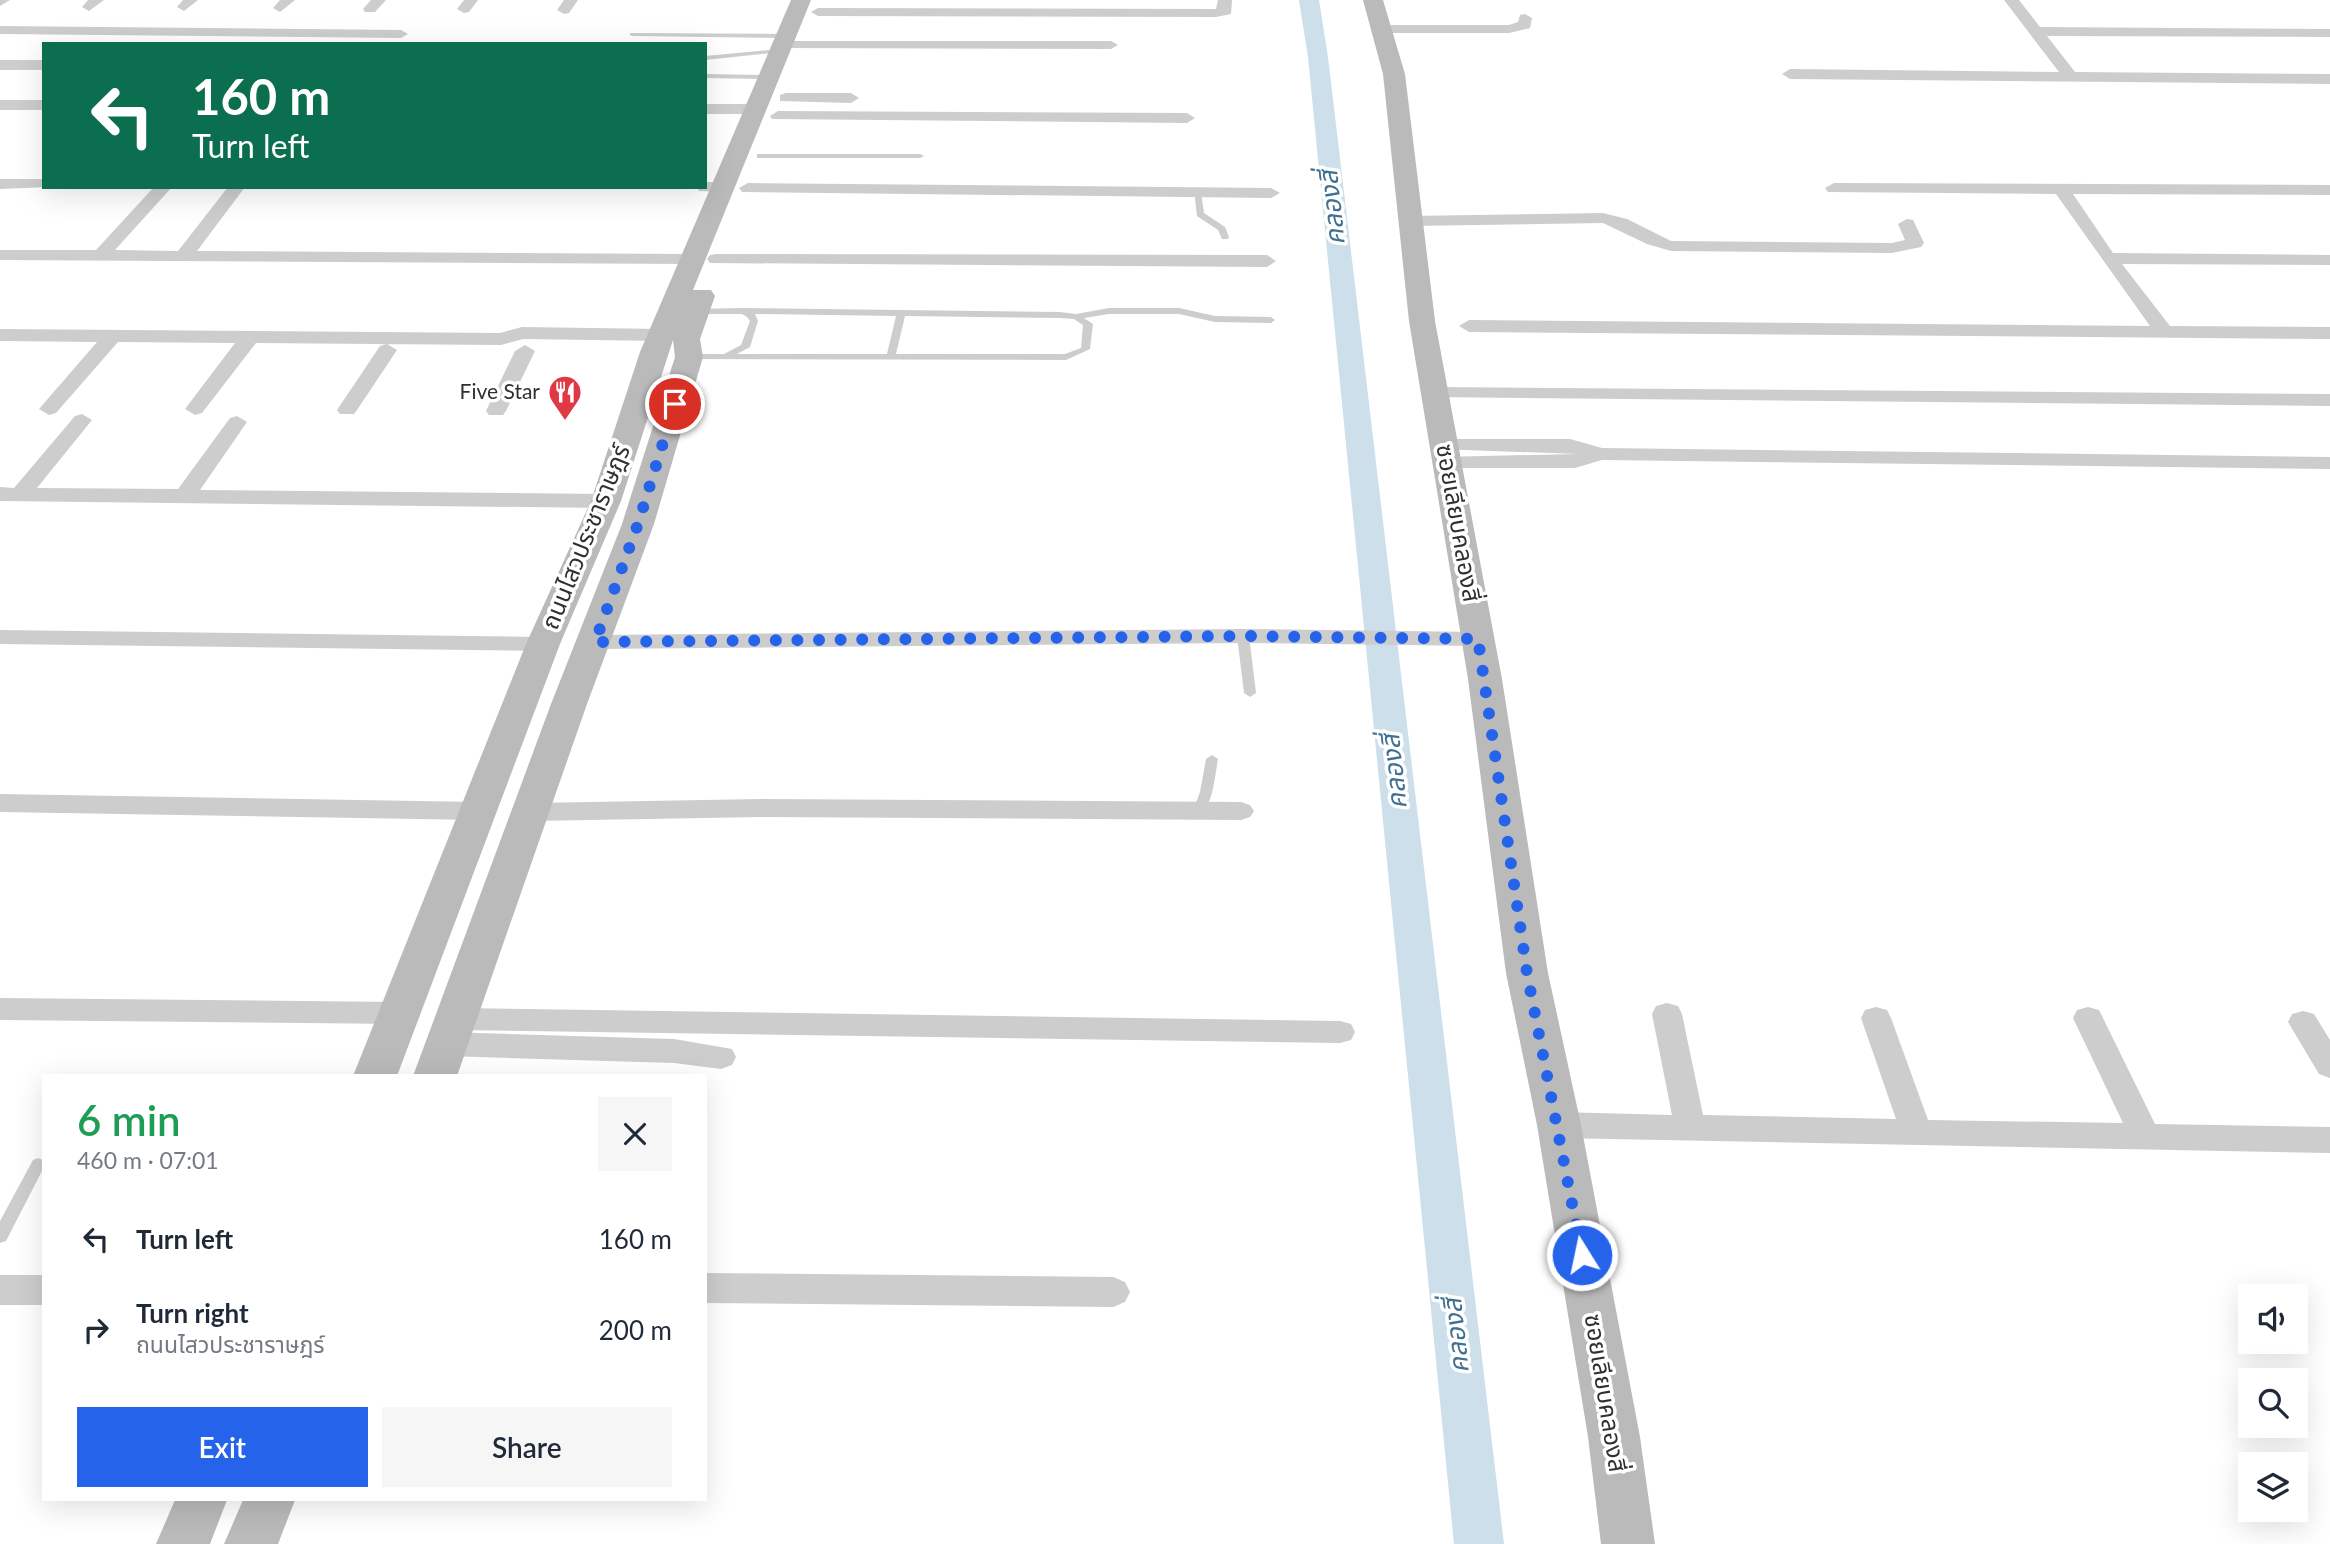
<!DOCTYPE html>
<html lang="en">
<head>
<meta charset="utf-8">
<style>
	:root { --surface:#fff; --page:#f6f6f7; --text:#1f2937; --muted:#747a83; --accent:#2563eb }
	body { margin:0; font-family:Lato,"Noto Sans Thai",sans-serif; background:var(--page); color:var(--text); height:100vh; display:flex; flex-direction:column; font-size:26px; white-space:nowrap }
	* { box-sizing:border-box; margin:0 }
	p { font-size:23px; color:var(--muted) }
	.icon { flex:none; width:38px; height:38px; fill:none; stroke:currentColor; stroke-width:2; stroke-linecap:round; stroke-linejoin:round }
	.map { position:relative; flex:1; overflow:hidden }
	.side { position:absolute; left:42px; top:1074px; width:665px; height:427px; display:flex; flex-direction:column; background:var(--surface); border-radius:0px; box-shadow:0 7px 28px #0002 }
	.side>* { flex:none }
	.banner { position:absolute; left:42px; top:42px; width:665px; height:147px; border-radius:0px; box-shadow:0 7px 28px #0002; background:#0b6e4f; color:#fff; overflow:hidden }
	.buttons { position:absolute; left:2238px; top:1284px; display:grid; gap:14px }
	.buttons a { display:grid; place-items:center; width:70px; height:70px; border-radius:0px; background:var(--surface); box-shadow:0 7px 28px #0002; font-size:35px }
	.pin { position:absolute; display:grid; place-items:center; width:60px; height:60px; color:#fff; margin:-30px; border:4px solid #fff; border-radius:50%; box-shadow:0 2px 7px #0007 }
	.me { position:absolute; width:77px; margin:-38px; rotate:350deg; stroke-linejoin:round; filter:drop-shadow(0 0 5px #0008) }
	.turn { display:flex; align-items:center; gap:24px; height:147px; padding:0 35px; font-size:32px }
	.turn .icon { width:91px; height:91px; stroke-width:2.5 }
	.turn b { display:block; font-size:49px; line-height:60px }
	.round { display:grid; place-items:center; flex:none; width:74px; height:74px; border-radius:0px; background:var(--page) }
	.head { display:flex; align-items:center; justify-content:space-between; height:119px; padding:0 35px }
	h1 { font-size:42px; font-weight:600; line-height:52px; color:#1e9e55 }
	.cta { display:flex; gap:14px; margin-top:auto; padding:14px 35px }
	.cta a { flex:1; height:80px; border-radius:0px; background:var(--accent); color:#fff; font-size:28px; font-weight:600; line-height:80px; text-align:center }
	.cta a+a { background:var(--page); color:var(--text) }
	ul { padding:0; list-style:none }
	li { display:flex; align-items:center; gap:21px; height:91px; padding:0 35px }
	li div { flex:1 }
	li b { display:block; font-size:26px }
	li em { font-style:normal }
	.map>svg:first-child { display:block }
</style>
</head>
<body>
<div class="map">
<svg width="2330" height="1544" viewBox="0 0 2330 1544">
	<rect width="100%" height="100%" fill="#fff"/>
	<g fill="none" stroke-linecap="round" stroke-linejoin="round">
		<path fill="#ccdfeb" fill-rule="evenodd" d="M1299,0h20l9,57 176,1487h-50l-146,-1487z"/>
		<path fill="#cdcdcd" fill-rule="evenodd" d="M630,33l156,1 3,2 -3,2 -154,-2 -2,-1z
			M780,49l2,1v2l-77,8v-4z
			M705,74l64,1 4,2 -4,2 -64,-1z
			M757,154h163l4,2 -4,2h-163z
			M1194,190l7,2 3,21 21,14 4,10 -1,2h-6l-4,-9 -21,-14z
			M743,308l317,4 16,2 33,-6h70l36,8 56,1 4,3 -4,3 -56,-1 -36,-8h-70l-25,4 9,6 -3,25 -24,11 -380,-1 -2,-2 5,-3h35l17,-9 9,-24 -3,-4 -5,-3h-45l-4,-3 1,-2zM755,314l141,2 -9,38h-150l13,-7 8,-26zM905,316l155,2 14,1 9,6 -2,23 -16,6h-169z
			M1243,633l6,3 7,57 -6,4 -6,-4 -7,-57z
			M1212,755l6,4c-3,15 -5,49 -19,56l-6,-4 7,-19 6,-33z
			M38,1158l5,2 1,7 -38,74 -6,2v-22l33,-61z"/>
		<path fill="#cdcdcd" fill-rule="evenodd" d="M0,0h10l-10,6z
			M88,0h16l-15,11 -7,-4z
			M183,0h15l-14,11 -7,-4z
			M280,0h15l-15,12 -7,-4z
			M371,0h15l-11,12h-10l-2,-3z
			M464,0h14l-9,12 -5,1 -7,-4z
			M564,0h14l-9,13 -5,1 -7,-4z
			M1218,0h14l-1,14 -15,3 -398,-1 -7,-4 7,-4 398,1z
			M2004,0h15l21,27 290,2v8l-283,-1 28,36 255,2v10l-540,-5 -8,-5 8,-5 269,3z
			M1525,14l7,4 -2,10 -21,5h-128l-7,-4 7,-4h128l9,-3 2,-7z
			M0,26l401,4 7,4 -7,4 -401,-4z
			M782,41h329l7,4 -7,4 -334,-1 -2,-3z
			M0,60h44v10h-44z
			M786,93h65l8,5 -8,5 -71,-2v-6z
			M0,100h44v10h-44z
			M705,104h51l8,5 -8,5h-51z
			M778,111l409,2 8,5 -8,5 -415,-4 -2,-3z
			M0,179h44v8h6l-50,2z
			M705,182h18l9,5 -9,5 -24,-1 -2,-4h8z
			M748,183l523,5 9,5 -9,5 -529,-6 -3,-4z
			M1834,183l496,2v10l-257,-1 40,59 217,2v10l-208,-1 48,62 160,1v12l-861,-7 -10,-6 10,-6 681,6 -94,-132 -228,-2 -3,-4z
			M154,187h18l-57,63 63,1 50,-64h17l-48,64 496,3 9,5 -9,5 -693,-4v-10h96z
			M1603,213l24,6 44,22 221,2 13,-3 -7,-16 9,-5 6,1 11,23 -3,4 -29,6 -221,-2 -24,-7 -44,-21 -194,3 -9,-5 9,-5z
			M716,254l551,1 9,6 -9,6 -557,-4 -3,-4 3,-4z
			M522,327l139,2 10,6 -10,6 -138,-2 -22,6 -245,-2 -54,70 -7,2 -10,-6 50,-66 -117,-1 -62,71 -7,2 -10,-6 58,-67 -97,-1v-12l500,4z
			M387,344l10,6 -40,60 -3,4h-14l-3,-4 43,-64z
			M525,345l10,6 -29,60 -3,4h-14l-3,-4 29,-60z
			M1435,387l895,7v12l-902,-9 -3,-4 3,-4z
			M82,414l10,6 -55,68 141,1 52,-71 7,-2 10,6 -47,68 406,4 11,7 -11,7 -606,-7v-14l14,1 61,-72z
			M1444,439h126l32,9 728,9v12l-728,-9 -27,8h-128l-8,-1 -3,-5 3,-5 139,-3 -141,-5 -4,-4 4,-4z
			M1243,629l235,3 9,2 3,5 -3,5 -9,2 -235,-3 -648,6 -9,-2 -3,-5 3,-5 9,-2z
			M0,630l543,7 9,2 3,5 -3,5 -9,2 -543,-7z
			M0,794l478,8 9,3 4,6 -4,6 -9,3 -478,-8z
			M761,799l480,3 9,3 4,6 -4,6 -9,3 -480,-3 -229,4 -9,-3 -4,-6 4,-6 9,-3z
			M0,998l401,4 11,3 4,8 -4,8 -11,3 -401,-4z
			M1667,1003l11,3 4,8 21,101 193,4 -35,-101 4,-8 11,-3 11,3 4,8 37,102 195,3 -50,-105 4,-8 11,-3 11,3 56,114 175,3v26l-771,-15 -11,-4 -5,-9 5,-9 11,-4 113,3 -20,-101 4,-8z
			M455,1008l885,13 11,3 4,8 -4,8 -11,3 -885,-13 -11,-3 -4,-8 4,-8z
			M2303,1011l11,3 16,26v38l-11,-4 -31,-52 4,-8z
			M447,1032l227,7 58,10 4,8 -4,8 -11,4 -47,-6 -227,-7 -11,-4 -4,-8 4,-8z
			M705,1273l408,4 12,5 5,10 -5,10 -12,5 -408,-4z
			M0,1275h44v30h-44z"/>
		<path fill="#bababa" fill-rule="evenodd" d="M791,0h20l-118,290h18l4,6 -15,43 3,18 -49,167 -67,180 -130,372h-44l138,-372 71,-180 53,-167 -2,-17 -52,161 -61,143 -163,432h-44l173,-432 65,-143 49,-149z
			M1363,0h20l22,74 30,247 67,358 46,294 33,152 59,312 15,107h-54l-13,-107 -51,-312 -31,-152 -38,-294 -59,-358 -26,-247z
			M175,1500h52l-17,44h-54z
			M243,1500h52l-17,44h-54z"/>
	</g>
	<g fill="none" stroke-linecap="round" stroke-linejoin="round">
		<path stroke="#2563eb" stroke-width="12" stroke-dasharray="0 21.6" d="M675,404l-37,120 -43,118 648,-6 235,3 49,334 55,282"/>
	</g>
	<defs>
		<symbol id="restaurant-pin" viewBox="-11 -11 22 30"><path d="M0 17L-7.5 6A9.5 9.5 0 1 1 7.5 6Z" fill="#e03945" stroke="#fff"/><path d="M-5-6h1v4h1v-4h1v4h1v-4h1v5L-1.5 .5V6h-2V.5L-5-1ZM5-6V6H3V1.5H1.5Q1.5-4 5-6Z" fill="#fff"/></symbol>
	</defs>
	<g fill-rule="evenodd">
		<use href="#restaurant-pin" x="546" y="373" width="38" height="52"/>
	</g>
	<g text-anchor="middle" stroke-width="7" stroke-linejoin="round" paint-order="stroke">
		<g font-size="21" fill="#303030" stroke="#fff" text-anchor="end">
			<text x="540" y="399">Five Star</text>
		</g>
		<g font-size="24" fill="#303030" stroke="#fff">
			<text transform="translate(1458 523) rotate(80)" y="8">ซอยเลียบคลองสี่</text>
			<text transform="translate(586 537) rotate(-68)" y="8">ถนนไสวประชาราษฎร์</text>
			<text transform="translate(1605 1393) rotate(81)" y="8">ซอยเลียบคลองสี่</text>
		</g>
		<g font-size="26" font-style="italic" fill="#407190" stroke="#fff">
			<text transform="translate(1332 208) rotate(-96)" y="9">คลองสี่</text>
			<text transform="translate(1394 772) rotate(-96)" y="9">คลองสี่</text>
			<text transform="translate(1456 1336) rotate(-96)" y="9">คลองสี่</text>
		</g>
	</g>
</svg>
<div class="buttons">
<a><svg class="icon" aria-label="sound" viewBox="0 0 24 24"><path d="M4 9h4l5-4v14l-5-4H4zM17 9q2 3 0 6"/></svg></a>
<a><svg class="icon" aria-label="search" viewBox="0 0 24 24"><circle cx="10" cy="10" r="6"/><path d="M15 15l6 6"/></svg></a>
<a><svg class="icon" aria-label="layers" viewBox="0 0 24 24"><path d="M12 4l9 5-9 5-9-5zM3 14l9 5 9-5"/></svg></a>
</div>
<div class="pin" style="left:675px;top:404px;background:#d93025"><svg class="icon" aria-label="arrive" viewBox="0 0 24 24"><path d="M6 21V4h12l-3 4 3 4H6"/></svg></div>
<svg class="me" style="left:1582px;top:1255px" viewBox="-20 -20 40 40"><circle r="17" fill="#2563eb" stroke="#fff" stroke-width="3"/><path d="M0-11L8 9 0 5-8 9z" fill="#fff"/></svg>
<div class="banner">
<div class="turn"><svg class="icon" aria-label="left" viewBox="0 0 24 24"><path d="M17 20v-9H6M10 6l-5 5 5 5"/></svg><div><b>160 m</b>Turn left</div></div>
</div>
<section class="side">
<div class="head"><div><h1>6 min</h1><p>460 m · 07:01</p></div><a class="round"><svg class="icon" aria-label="close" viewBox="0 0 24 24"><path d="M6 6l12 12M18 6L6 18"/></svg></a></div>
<ul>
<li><svg class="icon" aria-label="left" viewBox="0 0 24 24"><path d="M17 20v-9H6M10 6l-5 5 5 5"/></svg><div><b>Turn left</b></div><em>160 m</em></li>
<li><svg class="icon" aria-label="right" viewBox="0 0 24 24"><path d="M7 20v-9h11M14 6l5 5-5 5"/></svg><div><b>Turn right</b><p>ถนนไสวประชาราษฎร์</p></div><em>200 m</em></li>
</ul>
<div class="cta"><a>Exit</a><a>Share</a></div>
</section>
</div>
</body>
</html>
